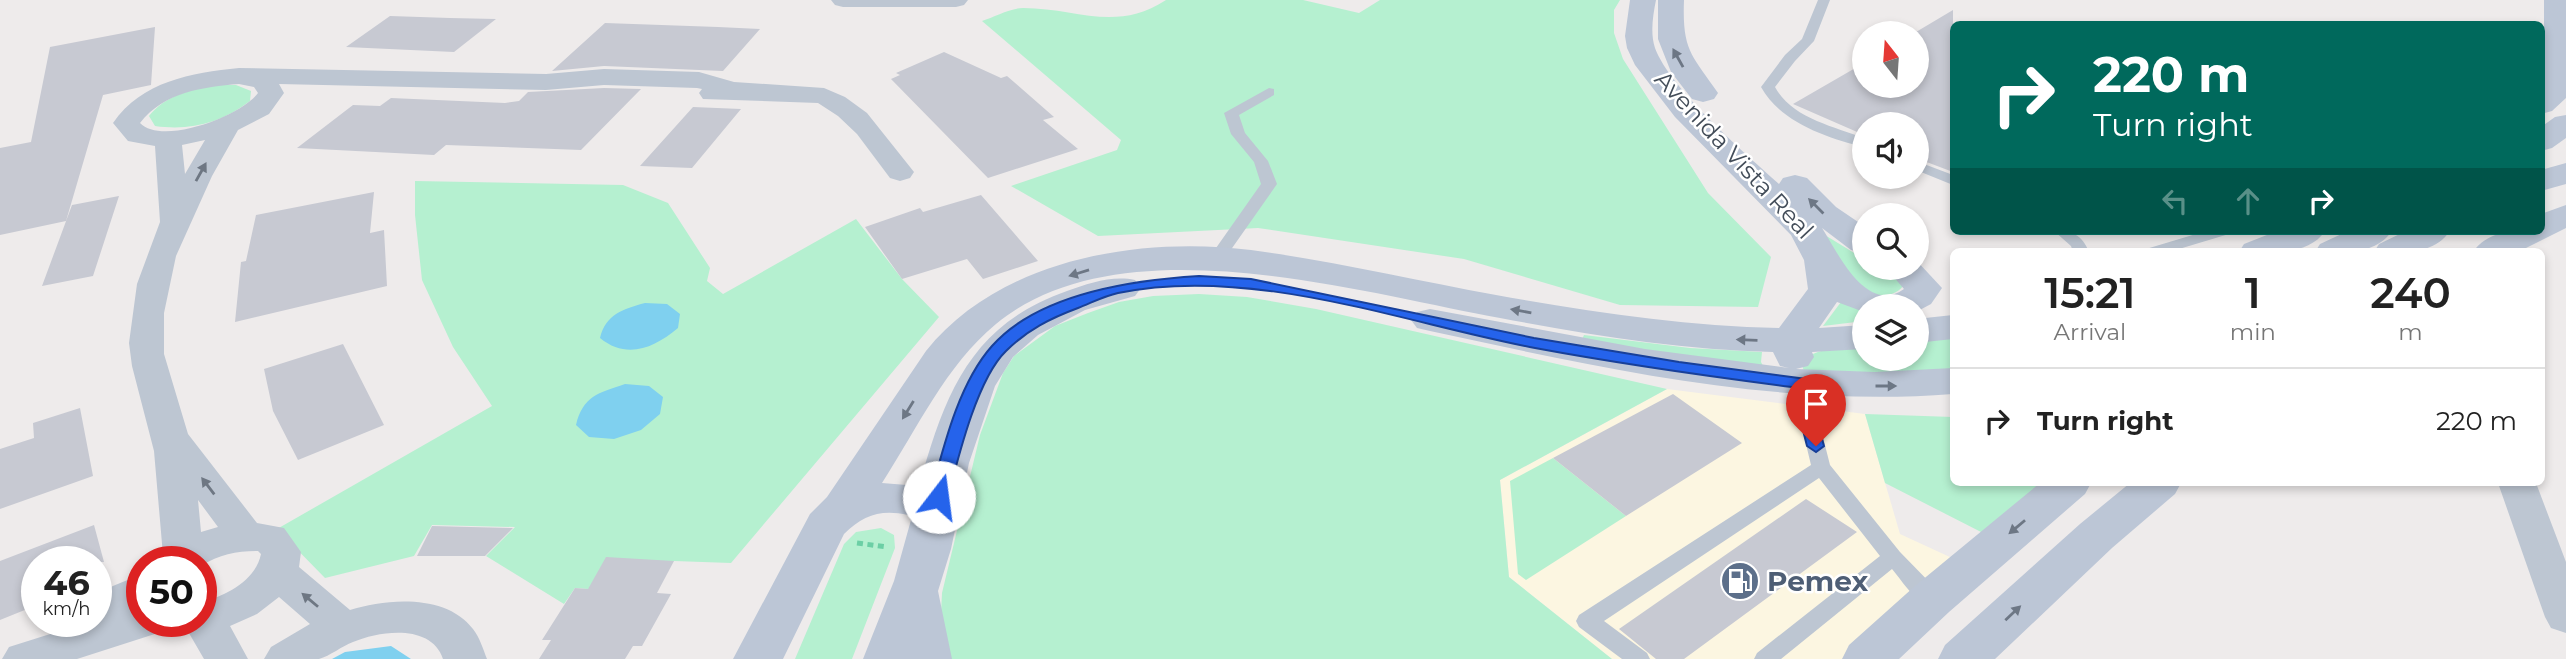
<!DOCTYPE html>
<html lang="en">
<head>
<meta charset="utf-8">
<style>
	:root { --surface:#fff; --page:#f6f6f6; --text:#222; --muted:#767676; --line:#e0e0e0 }
	body { margin:0; font-family:Montserrat,sans-serif; background:var(--page); color:var(--text); height:100vh; display:flex; flex-direction:column; font-size:26px; white-space:nowrap }
	* { box-sizing:border-box; margin:0 }
	p { font-size:23px; color:var(--muted) }
	.icon { flex:none; width:38px; height:38px; fill:none; stroke:currentColor; stroke-width:2; stroke-linecap:round; stroke-linejoin:round }
	.map { position:relative; flex:1; overflow:hidden }
	.details { position:absolute; left:1950px; top:248px; width:595px; height:238px; display:flex; flex-direction:column; background:var(--surface); border-radius:10px; box-shadow:0 4px 10px #0003 }
	.details>* { flex:none }
	.guide { position:absolute; left:1950px; top:21px; width:595px; height:214px; border-radius:10px; box-shadow:0 4px 10px #0003; background:#00695c; color:#fff; overflow:hidden }
	.needle { width:46px; rotate:343deg }
	.controls { position:absolute; left:1852px; top:21px; display:grid; gap:14px }
	.controls a { display:grid; place-items:center; width:77px; height:77px; border-radius:50%; background:var(--surface); box-shadow:0 4px 10px #0003; font-size:35px }
	.speed { position:absolute; left:21px; top:546px; display:flex; gap:14px; font-size:35px; font-weight:700; text-align:center }
	.speed>* { display:grid; place-content:center; width:91px; height:91px; border-radius:50%; background:var(--surface); box-shadow:0 4px 10px #0003; line-height:1 }
	.speed small { font-size:18px; font-weight:400 }
	.speed .limit { border:10px solid #d22; background:#fff; color:#111 }
	.pin { position:absolute; display:grid; place-items:center; width:60px; height:60px; color:#fff; margin:-72px -30px; border-radius:50% 50% 50% 0; rotate:-45deg; box-shadow:0 0 7px #0007 }
	.pin .icon { rotate:45deg }
	.me { position:absolute; width:77px; margin:-38px; rotate:15deg; stroke-linejoin:round; filter:drop-shadow(0 0 5px #0008) }
	.turn { display:flex; align-items:center; gap:24px; height:147px; padding:0 28px; font-size:32px }
	.turn .icon { width:91px; height:91px; stroke-width:2.5 }
	.turn b { display:block; font-size:49px; line-height:60px }
	.lanes { display:flex; align-items:center; height:66px; padding:0 28px; background:#0003; justify-content:center; gap:35px; direction:ltr }
	.lanes .off { opacity:.35 }
	.eta { display:flex; justify-content:space-evenly; align-items:center; height:119px; text-align:center }
	.eta b { font-size:42px; font-weight:600; line-height:49px }
	ul { padding:0; list-style:none }
	li { display:flex; align-items:center; gap:21px; height:105px; padding:0 28px; border-top:2px solid var(--line) }
	li div { flex:1 }
	li b { display:block; font-size:26px }
	li em { font-style:normal }
	.map>svg:first-child { display:block }
</style>
</head>
<body>
<div class="map">
<svg width="2566" height="659" viewBox="0 0 2566 659">
	<rect width="100%" height="100%" fill="#eeebeb"/>
	<path fill="#fcf6e1" d="M1667,389l198,25 35,120 78,36 -105,89h-261l-103,-82 -9,-97z"/>
	<path fill="#b5f0d0" d="M1166,0h137l56,13 21,-13h240l-6,10v23l9,26 85,134 63,64 -13,50 -138,-2 -156,-46 -206,-31 -160,8 -87,-50 106,-36 4,-10 -139,-119c12,-4 29,-13 41,-13 54,0 92,25 143,-8z
		M211,85h25l15,6 -1,10c-29,22 -60,30 -95,25l-6,-10c16,-20 38,-25 62,-31z
		M415,181l208,4 45,18 42,65 -3,13 16,13 133,-75 46,60 37,38 -208,246 -57,-2 -86,28 -13,-1 -11,16 -78,-48 29,-29 -83,-2 -18,31 -89,22 -48,-49 215,-123 -39,-59 -31,-67 -7,-65z
		M1820,232l44,27v9c16,0 29,3 39,18 -10,13 -26,9 -40,7z
		M1199,294l48,3 69,12 351,80 -167,91 9,97 103,82h-671l-2,-5 3,-61 38,-158 23,-62 11,-17 41,-30 33,-13 31,-11 34,-6z
		M1844,298l20,10v13l-41,5z
		M1584,335l106,13 72,4 -1,10 4,8 -184,-28z
		M1953,335v47l-149,-11 -3,-9c15,-15 42,-14 63,-17v14h52v-20z
		M1865,414l88,3v66h100l-70,50 -98,-50z
		M1553,458l73,58 -100,64 -8,-6 -8,-93z
		M881,528l13,7 1,13 -43,111h-57l49,-115 12,-12z"/>
	<path fill="#7fd0ef" d="M645,303l22,1 13,10 -2,14c-24,20 -51,32 -78,10 6,-24 23,-29 45,-35z
		M625,384l24,2 14,11 -3,17 -19,16 -27,9 -25,-2 -13,-12c7,-29 22,-32 49,-41z
		M391,646l20,13h-79l13,-7z"/>
	<path fill="#c7c9d2" d="M1953,10v162l-37,-14v-34h-52v11l-71,-31 71,-41v23h52v-54z
		M390,16l60,2 46,1 -42,33 -108,-5z
		M605,23l113,4 42,2 -37,42 -119,-5 -52,5z
		M155,27l-4,58 -48,10 -37,126 -66,14v-87l31,-6 19,-95z
		M944,52l57,26 6,-2 47,41 -11,3 35,29 -90,29 -97,-99 9,-4 -4,-2z
		M604,88l37,1 -60,61 -135,-5 -12,10 -137,-7 56,-43 27,1 11,-8 114,5 14,-2 9,-9z
		M693,107l48,2 -49,59 -52,-2z
		M374,192l-4,41 14,-3 3,56 -152,36 6,-60 5,-1 10,-46z
		M981,195l57,66 -55,18 -16,-20 -65,20 -37,-52 55,-19 3,4z
		M119,196l-26,80 -51,10 30,-81z
		M343,344l41,81 -86,35 -25,-49 -9,-42z
		M1673,394l69,49 -116,73 -73,-58z
		M80,408l13,68 -93,33v-60l34,-11 -1,-15z
		M1806,499l51,33 -173,127h-28l-37,-30z
		M94,525l10,37h-67v43l-37,15v-59z
		M432,526l81,2 -28,28h-68z
		M606,557l68,4 -17,32 14,1 -29,52h-9l-8,13h-86l12,-19h-9l33,-52 13,1z"/>
	<g fill="none" stroke-linecap="round" stroke-linejoin="round">
		<path stroke="#6ccfa5" stroke-width="5" stroke-dasharray="6 4.5" stroke-linecap="butt" d="M857,543l30,4"/>
		<path fill="#bdc6d2" fill-rule="evenodd" d="M1818,0h12l-16,41 -19,20 -20,26c17,31 58,39 89,51v9c-37,-9 -84,-25 -103,-60l24,-32 17,-16z
			M1269,88l5,1v6l-35,20 6,18 23,28 9,23 -54,77h-12l-2,-3 52,-74 -7,-22 -23,-28 -7,-21z
			M1916,161l37,14v10l-37,-15z
			M2054,231c18,0 28,3 35,21h-16l-2,-6z
			M2206,231h25l-2,3 -60,18h-25l2,-3z
			M1800,376l9,6 21,83 70,87 40,41 3,6 -3,6c-20,6 -36,-22 -48,-36l-111,90h-27l3,-6 123,-97 -61,-78 -215,143 43,32 3,6h-28l-43,-32 -3,-6 3,-6 232,-150 -20,-83z"/>
		<path fill="#bdc6d2" fill-rule="evenodd" d="M831,0h137l-4,5 -8,2h-113l-8,-2z
			M239,68l307,6 58,-5 95,3 35,10 90,6 21,9 22,16 47,59 -4,6 -10,3 -10,-3 -33,-44 -19,-18 -20,-13 -115,-4 -4,-6 3,-4 -5,-1 -93,-3 -58,5 -267,-6 5,9 -15,21 -31,16 -26,46 -36,80 -12,57v41l24,80 69,89 27,5 17,24 -2,15 51,43c37,-12 97,-16 123,19 7,9 10,20 14,30h-44c-11,-35 -62,-29 -90,-17 -11,4 -23,14 -34,17 -16,0 -38,0 -55,0l7,-12 39,-23 -31,-27 -22,17 -27,12 18,33h-44l-22,-38h19v-19c25,-6 55,-22 60,-48l-3,-3c-21,0 -38,3 -57,15v-4h-42l4,-7 -9,-104 -22,-85 -3,-23 8,-59 23,-62 -5,-76 -27,-5 -15,-18c29,-42 78,-50 126,-55zM239,84l15,3 4,6c-17,23 -96,53 -118,30 24,-31 63,-36 99,-39zM205,140l-20,34 -3,-29zM198,500l20,27 -17,5z
			M2498,483h38l30,79v71l-15,-5 -6,-11z
			M142,574v47h25l-6,11 -84,27h-75l7,-12 76,-24 -4,-2h15v-28z"/>
		<path fill="#bcc6d6" fill-rule="evenodd" d="M1630,0h26c-3,15 -6,33 -1,48 15,41 91,106 124,136l4,-6 12,-3 12,3 29,29 28,19v27l-13,-3 -29,-22c15,23 44,88 82,61l-18,-21h30v-8l26,28 -11,16 -15,8v-6h-52v6l-27,-10 -18,26 45,-3v24l-52,3 2,5 -6,9 -12,3 79,3 78,-4v26c-176,14 -352,-26 -523,-63l-13,-3 -6,-8 6,-8 13,-3 215,40 144,19 -9,-2 -7,-14c-92,-2 -183,-17 -273,-34 -143,-26 -380,-97 -504,6 -50,41 -79,105 -114,159l37,3c26,-92 51,-161 148,-195 22,-8 46,-16 68,-11l6,8 -6,8 -50,14 -47,25 -25,22 -18,29 -26,77 -18,86 -13,42 14,68h-89l31,-78 17,-61 -3,-5c-27,-6 -45,0 -64,19l-61,125h-50l77,-145 17,-17 99,-146c73,-92 213,-115 325,-101 82,11 163,30 245,45 94,17 188,31 283,33l29,-39 -4,-29 -13,-25 -116,-118 -40,-52 -8,-17 -2,-12z
			M1658,0h26c-2,51 8,55 34,93l-4,6 -11,3 -11,-3 -21,-27 -13,-33z
			M2544,0h22v98l-14,13 -11,3v-26l3,-11z
			M2566,115v23l-14,10 -11,3v-24l14,-10z
			M2566,163v21l-25,7v-21z
			M2566,205v23l-48,24h-45c16,-23 43,-21 68,-21v-17z
			M2277,231h48c-17,26 -58,21 -86,21l5,-8z
			M2348,231h44c-17,25 -50,21 -77,21l5,-8z
			M2406,231h44c-17,25 -49,21 -76,21l5,-8z
			M1953,315v24l-37,4v-24z
			M2040,483h51l-6,11 -136,118 -50,47h-57l7,-14 66,-59z
			M2130,483h51l-6,11 -63,54 -117,111h-57l7,-14 135,-121z"/>
	</g>
	<defs><path id="oneway-solid" d="M-6-.8H1V-3.2L6.5 0L1 3.2V.8H-6Z" transform="scale(1.75)"/></defs>
	<g fill="#6d7785">
		<use href="#oneway-solid" transform="translate(1678 58) rotate(-119)"/>
		<use href="#oneway-solid" transform="translate(1816 206) rotate(-135)"/>
		<use href="#oneway-solid" transform="translate(1079 273) rotate(163)"/>
		<use href="#oneway-solid" transform="translate(1521 311) rotate(-170)"/>
		<use href="#oneway-solid" transform="translate(1747 340) rotate(-178)"/>
		<use href="#oneway-solid" transform="translate(1886 386)"/>
		<use href="#oneway-solid" transform="translate(908 410) rotate(122)"/>
		<use href="#oneway-solid" transform="translate(2017 527) rotate(140)"/>
		<use href="#oneway-solid" transform="translate(2013 613) rotate(-43)"/>
	</g>
	<g fill="#6e7783">
		<use href="#oneway-solid" transform="translate(201 172) rotate(-61)"/>
		<use href="#oneway-solid" transform="translate(208 486) rotate(-127)"/>
		<use href="#oneway-solid" transform="translate(310 600) rotate(-140)"/>
	</g>
	<path fill="#2563eb" stroke="#184099" stroke-width="2" d="M1199,276l52,3 283,59 145,24 127,17 18,67 -8,6 -9,-6 -15,-59c-86,-11 -171,-23 -257,-39 -131,-25 -283,-83 -417,-55 -14,3 -27,10 -40,15 -27,10 -51,22 -72,43 -29,28 -48,107 -58,146l-3,5h-13l-2,-5c13,-48 28,-113 62,-151 47,-53 141,-66 207,-70z"/>
	<defs>
		<symbol id="fuel-disc" viewBox="-11 -11 22 22"><circle r="9.5" fill="#5c6f8a" stroke="#fff"/><path d="M-5.5-6h7V0h2V4h1.3V-2.5L3-4.5l.8-.8L6-3V5H2.5V1h-1V6h-7ZM-4.2-4.7v3.2H.2V-4.7Z" fill="#fff"/></symbol>
	</defs>
	<g fill-rule="evenodd">
		<use href="#fuel-disc" x="1718" y="559" width="44" height="44"/>
	</g>
	<g text-anchor="middle" stroke-width="5" stroke-linejoin="round" paint-order="stroke">
		<g font-size="24" fill="#434d59" stroke="#fff">
			<text transform="translate(1734 155) rotate(47)" y="8">Avenida Vista Real</text>
		</g>
		<g font-size="28" font-weight="bold" fill="#4e5e75" stroke="#fff" text-anchor="start">
			<text x="1767" y="591">Pemex</text>
		</g>
	</g>
</svg>
<div class="controls">
<a><svg class="needle" viewBox="-14 -14 28 28"><path d="M0-13l5 13h-10z" fill="#e53935"/><path d="M0 13l5-13h-10z" fill="#767676"/></svg></a>
<a><svg class="icon" aria-label="sound" viewBox="0 0 24 24"><path d="M4 9h4l5-4v14l-5-4H4zM17 9q2 3 0 6"/></svg></a>
<a><svg class="icon" aria-label="search" viewBox="0 0 24 24"><circle cx="10" cy="10" r="6"/><path d="M15 15l6 6"/></svg></a>
<a><svg class="icon" aria-label="layers" viewBox="0 0 24 24"><path d="M12 4l9 5-9 5-9-5zM3 14l9 5 9-5"/></svg></a>
</div>
<div class="speed"><div>46<small>km/h</small></div><div class="limit">50</div></div>
<div class="pin" style="left:1816px;top:446px;background:#d93025"><svg class="icon" aria-label="arrive" viewBox="0 0 24 24"><path d="M6 21V4h12l-3 4 3 4H6"/></svg></div>
<svg class="me" style="left:939px;top:497px" viewBox="-20 -20 40 40"><circle r="19" fill="#fff"/><path d="M0-13L10 11 0 6-10 11z" fill="#2563eb"/></svg>
<div class="guide">
<div class="turn"><svg class="icon" aria-label="right" viewBox="0 0 24 24"><path d="M7 20v-9h11M14 6l5 5-5 5"/></svg><div><b>220 m</b>Turn right</div></div>
<div class="lanes"><svg class="icon off" aria-label="left" viewBox="0 0 24 24"><path d="M17 20v-9H6M10 6l-5 5 5 5"/></svg><svg class="icon off" aria-label="ahead" viewBox="0 0 24 24"><path d="M12 20V5M6 11l6-6 6 6"/></svg><svg class="icon" aria-label="right" viewBox="0 0 24 24"><path d="M7 20v-9h11M14 6l5 5-5 5"/></svg></div>
</div>
<section class="details">
<div class="eta">
<div><b>15:21</b><p>Arrival</p></div>
<div><b>1</b><p>min</p></div>
<div><b>240</b><p>m</p></div>
</div>
<ul>
<li><svg class="icon" aria-label="right" viewBox="0 0 24 24"><path d="M7 20v-9h11M14 6l5 5-5 5"/></svg><div><b>Turn right</b></div><em>220 m</em></li>
</ul>
</section>
</div>
</body>
</html>
